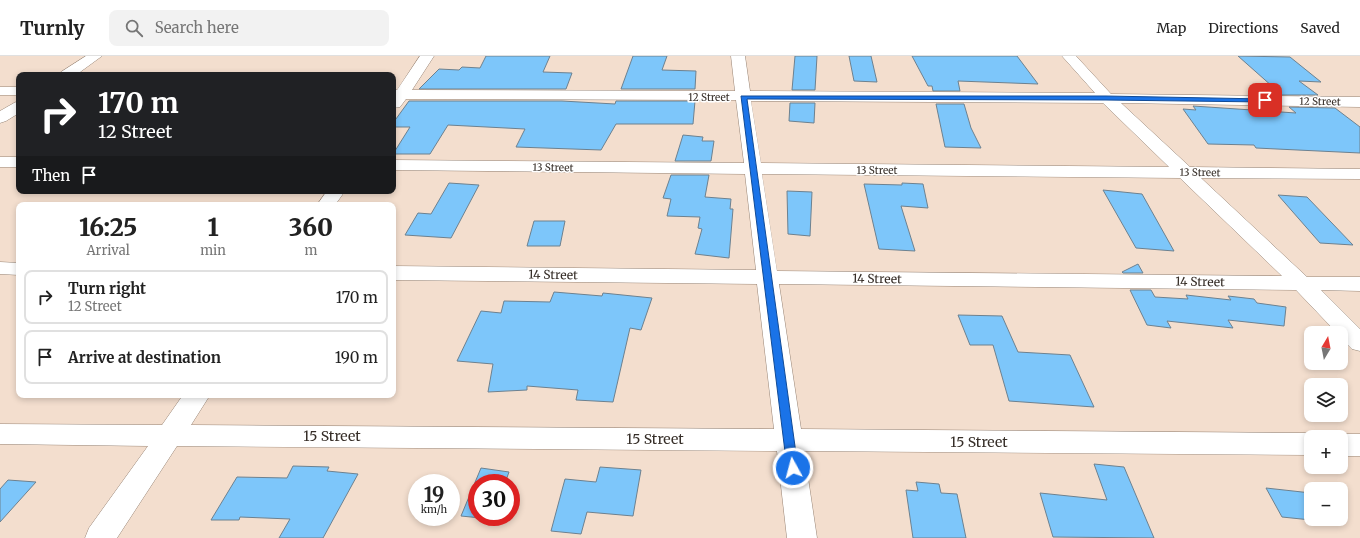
<!DOCTYPE html>
<html lang="en">
<head>
<meta charset="utf-8">
<style>
	:root { --surface:#fff; --page:#f2f2f2; --text:#222; --muted:#767676; --line:#e0e0e0 }
	body { margin:0; font-family:Merriweather,serif; background:var(--page); color:var(--text); height:100vh; display:flex; flex-direction:column; font-size:15px; white-space:nowrap }
	* { box-sizing:border-box; margin:0 }
	p { font-size:13px; color:var(--muted) }
	.icon { flex:none; width:22px; height:22px; fill:none; stroke:currentColor; stroke-width:2; stroke-linecap:round; stroke-linejoin:round }
	.map { position:relative; flex:1; overflow:hidden }
	.side { position:absolute; left:16px; top:146px; width:380px; height:196px; display:flex; flex-direction:column; background:var(--surface); border-radius:8px; box-shadow:0 2px 6px #0003 }
	.side>* { flex:none }
	.hud { position:absolute; left:16px; top:16px; width:380px; height:122px; border-radius:8px; box-shadow:0 2px 6px #0003; background:#202124; color:#fff; overflow:hidden }
	.needle { width:26px; rotate:10deg }
	.buttons { position:absolute; left:1304px; top:270px; display:grid; gap:8px }
	.buttons a { display:grid; place-items:center; width:44px; height:44px; border-radius:8px; background:var(--surface); box-shadow:0 2px 6px #0003; font-size:20px }
	.speed { position:absolute; left:408px; top:418px; display:flex; gap:8px; font-size:20px; font-weight:700; text-align:center }
	.speed>* { display:grid; place-content:center; width:52px; height:52px; border-radius:50%; background:var(--surface); box-shadow:0 2px 6px #0003; line-height:1 }
	.speed small { font-size:10px; font-weight:400 }
	.speed .limit { border:6px solid #d22; background:#fff; color:#111 }
	.pin { position:absolute; display:grid; place-items:center; width:34px; height:34px; color:#fff; margin:-17px; border-radius:8px; box-shadow:0 2px 6px #0006 }
	.me { position:absolute; width:44px; margin:-22px; rotate:353deg; stroke-linejoin:round; filter:drop-shadow(0 0 3px #0008) }
	.turn { display:flex; align-items:center; gap:14px; height:84px; padding:0 16px; font-size:18px }
	.turn .icon { width:52px; height:52px; stroke-width:2.5 }
	.turn b { display:block; font-size:28px; line-height:34px }
	.then { display:flex; align-items:center; height:38px; padding:0 16px; background:#0003; gap:8px; font-size:15px }
	.eta { display:flex; justify-content:space-evenly; align-items:center; height:68px; text-align:center }
	.eta b { font-size:24px; font-weight:800; line-height:28px }
	ul { padding:0; list-style:none }
	li { display:flex; align-items:center; gap:12px; height:54px; margin:0 8px 6px; padding:0 8px; border:2px solid var(--line); border-radius:8px }
	li div { flex:1 }
	li b { display:block; font-size:15px }
	li em { font-style:normal }
	header { display:flex; align-items:center; gap:24px; box-sizing:border-box; height:56px; padding:0 20px; background:var(--surface); border-bottom:1px solid var(--line) }
	header strong { font-size:19px }
	nav { display:flex; gap:22px; margin-inline-start:auto; font-size:14px }
	.search { width:280px; height:36px; background:var(--page); display:flex; align-items:center; gap:10px; box-sizing:border-box; padding:0 14px; border-radius:8px; color:var(--muted); font-size:15px }
	.map>svg:first-child { display:block }
</style>
</head>
<body>
<header>
<strong>Turnly</strong>
<div class="search"><svg class="icon" aria-label="search" viewBox="0 0 24 24"><circle cx="10" cy="10" r="6"/><path d="M15 15l6 6"/></svg>Search here</div>
<nav><a>Map</a><a>Directions</a><a>Saved</a></nav>
</header>
<div class="map">
<svg width="1360" height="482" viewBox="0 0 1360 482">
	<rect width="100%" height="100%" fill="#f3dece"/>
	<path fill="#7dc6fa" stroke="#6d818f" d="M486,0h64l-7,16 29,1 -6,16h-147l20,-20 20,1 3,-3 18,1z
		M633,0h34l-5,14 34,1 -1,18h-74z
		M795,0h22l-2,34h-23z
		M849,0h22l6,26 -23,-1z
		M912,0h105l21,28 -80,-3 2,10h-27l-1,-5h-4z
		M1238,0l52,1 31,25 -22,-1 19,14h-36z
		M409,45h153l53,3 1,-3h79l-2,23h-77l-15,26 -85,-3 9,-18 -77,-4 -18,29h-37l17,-27h-17v-4z
		M790,47h25l-1,20 -25,-2z
		M936,48h28l7,24 10,20 -36,-1z
		M1193,50l103,7 -7,-6 46,1 25,19v26l-104,-5 -2,-3 -46,-1 -25,-35 13,1z
		M683,79l20,2 -1,4h12l-3,20h-36z
		M671,119h38l-4,22 26,2 -1,10h3l-4,49 -34,-4 7,-25 -4,-1 2,-11 -33,-1 4,-17 -8,-1z
		M449,127l30,2 -28,53 -46,-3 13,-22 13,1z
		M902,127l21,1 5,24 -27,-2 14,45 -36,-2 -15,-65 38,1z
		M1103,134l39,4 32,57 -38,-3z
		M787,135l25,1 -2,44 -22,-2z
		M1278,139l29,2 46,48 -33,-2z
		M534,165h31l-5,25h-33z
		M1138,208l5,9h-20l-1,-1z
		M1130,234h21l4,7 33,2 -2,-4 45,5 -3,-4 26,3 3,4 29,4 -2,19 -56,-6 5,8 -66,-7 4,7 -24,-3z
		M554,236l48,4 1,-3 49,5 -11,32 -11,-2 -17,74 -37,-2 2,-10 -51,-4v4l-39,2 5,-28 -36,-3 24,-50 20,2 3,-12 46,1z
		M958,259l44,1 16,36 52,3 24,52 -85,-6 -16,-56h-23z
		M1094,408l30,3 30,71 -101,-1 -13,-44 67,7z
		M293,410l36,1 -2,4 31,3 -35,64h-44l11,-19 -50,-2 -1,3h-28l26,-43 50,1z
		M600,411l41,3 -8,46 -46,-4 -6,22 -30,-3 14,-52 31,3z
		M481,412l28,4 -4,11h-28v34h15l-1,2 -30,-3z
		M8,424l28,2 -36,40v-33z
		M916,426l23,2 2,9 16,1 9,44h-53l-7,-48 12,1z
		M1266,432l45,5v27l-29,-3z"/>
	<g fill="none" stroke-linecap="round" stroke-linejoin="round">
		<defs>
			<path id="minor" d="M86,0h16l-26,19h-17l2,-3z
				M420,0h14l-22,34 323,1 -4,-35h14l5,35 345,2 -33,-37h14l35,38 249,3v10l-239,-4 69,64 170,2v10l-159,-1 106,99h53v14l-39,-1 39,39v22l-8,-2 -11,-11v-5h-4l-41,-43 -517,-6 22,145 510,4 10,4h-10v18l-507,-4 13,87h-30l-10,-87 -600,-5 -60,92h-32l4,-10 59,-82 -148,-2v-20l162,1 21,-30h27l-19,30 583,4 -17,-145 -364,-4v-14l363,4 -11,-96 -352,-4v-10l351,3 -8,-63 -330,-1 -6,8 -7,1v-18h4zM751,45l352,2 66,64 -408,-4zM762,118l418,4 102,98 -505,-5z
				M0,31h19v8h-19z
				M19,45v12l-13,8 -6,2v-12l14,-8z
				M0,101h19v10h-19z
				M327,135h18l-10,14h-18z
				M0,206l19,1v12l-19,-1z
				M1341,378h19v22h-19v-19h-8z"/>
		</defs>
		<use href="#minor" stroke="#978475" stroke-width="1"/>
		<use href="#minor" fill="#fff" fill-rule="evenodd"/>
	</g>
	<path fill="#1a73e8" stroke="#114b97" d="M741,40h365l159,3 3,1 -3,2 -159,-2 -359,-1 51,369 -1,4 -4,1 -4,-1 -2,-4z"/>
	<g text-anchor="middle" stroke-width="3" stroke-linejoin="round" paint-order="stroke">
		<g font-size="10" fill="#362e28" stroke="#fff">
			<text x="709" y="45">12 Street</text>
			<text transform="translate(1320 45) rotate(1)" y="4">12 Street</text>
			<text transform="translate(553 111) rotate(1)" y="4">13 Street</text>
			<text x="877" y="118">13 Street</text>
			<text transform="translate(1200 116) rotate(1)" y="4">13 Street</text>
		</g>
		<g font-size="12" fill="#362e28" stroke="#fff">
			<text transform="translate(553 219) rotate(1)" y="4">14 Street</text>
			<text transform="translate(877 223) rotate(1)" y="4">14 Street</text>
			<text transform="translate(1200 226) rotate(1)" y="4">14 Street</text>
		</g>
		<g font-size="14" fill="#362e28" stroke="#fff">
			<text x="332" y="385">15 Street</text>
			<text x="655" y="388">15 Street</text>
			<text x="979" y="391">15 Street</text>
		</g>
	</g>
</svg>
<div class="buttons">
<a><svg class="needle" viewBox="-14 -14 28 28"><path d="M0-13l5 13h-10z" fill="#e53935"/><path d="M0 13l5-13h-10z" fill="#767676"/></svg></a>
<a><svg class="icon" aria-label="layers" viewBox="0 0 24 24"><path d="M12 4l9 5-9 5-9-5zM3 14l9 5 9-5"/></svg></a>
<a>+</a>
<a>−</a>
</div>
<div class="speed"><div>19<small>km/h</small></div><div class="limit">30</div></div>
<div class="pin" style="left:1265px;top:44px;background:#d93025"><svg class="icon" aria-label="arrive" viewBox="0 0 24 24"><path d="M6 21V4h12l-3 4 3 4H6"/></svg></div>
<svg class="me" style="left:793px;top:412px" viewBox="-20 -20 40 40"><circle r="17" fill="#1a73e8" stroke="#fff" stroke-width="3"/><path d="M0-11L8 9 0 5-8 9z" fill="#fff"/></svg>
<div class="hud">
<div class="turn"><svg class="icon" aria-label="right" viewBox="0 0 24 24"><path d="M7 20v-9h11M14 6l5 5-5 5"/></svg><div><b>170 m</b>12 Street</div></div>
<div class="then">Then<svg class="icon" aria-label="arrive" viewBox="0 0 24 24"><path d="M6 21V4h12l-3 4 3 4H6"/></svg></div>
</div>
<section class="side">
<div class="eta">
<div><b>16:25</b><p>Arrival</p></div>
<div><b>1</b><p>min</p></div>
<div><b>360</b><p>m</p></div>
</div>
<ul>
<li><svg class="icon" aria-label="right" viewBox="0 0 24 24"><path d="M7 20v-9h11M14 6l5 5-5 5"/></svg><div><b>Turn right</b><p>12 Street</p></div><em>170 m</em></li>
<li><svg class="icon" aria-label="arrive" viewBox="0 0 24 24"><path d="M6 21V4h12l-3 4 3 4H6"/></svg><div><b>Arrive at destination</b></div><em>190 m</em></li>
</ul>
</section>
</div>
</body>
</html>
